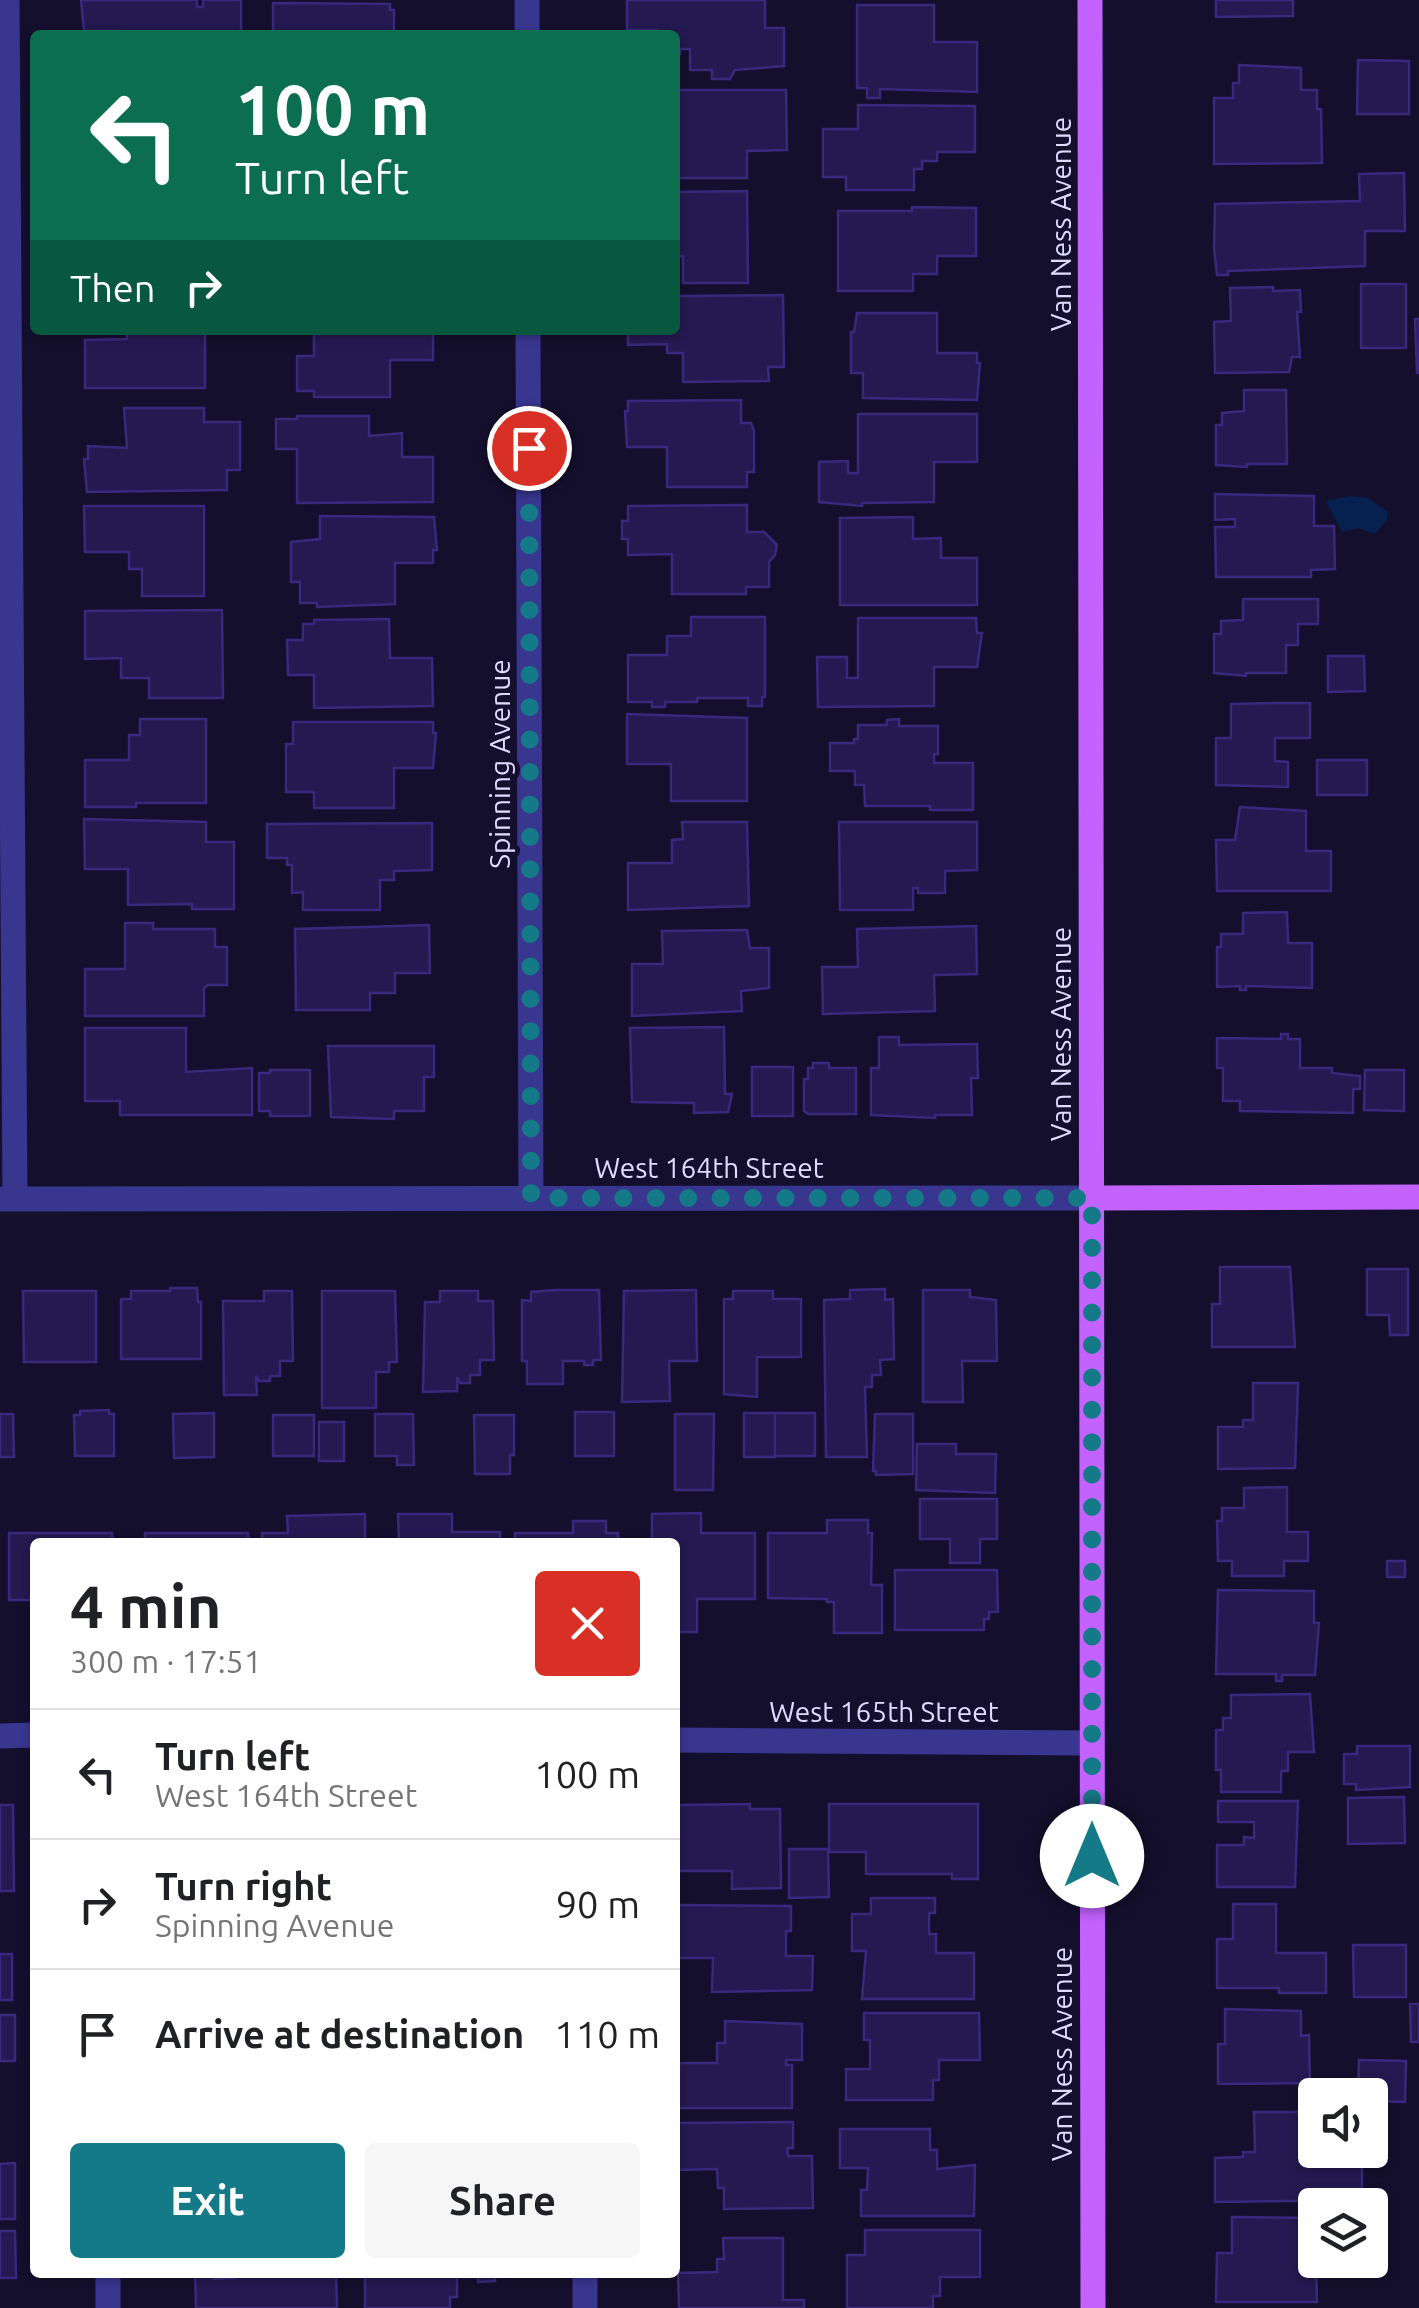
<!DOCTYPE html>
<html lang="en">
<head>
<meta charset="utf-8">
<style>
	:root { --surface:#fff; --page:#f6f6f6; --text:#202124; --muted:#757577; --line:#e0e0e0; --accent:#157a87 }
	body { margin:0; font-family:Ubuntu,sans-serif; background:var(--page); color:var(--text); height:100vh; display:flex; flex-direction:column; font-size:38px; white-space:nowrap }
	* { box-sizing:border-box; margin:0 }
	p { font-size:32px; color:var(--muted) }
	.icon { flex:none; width:55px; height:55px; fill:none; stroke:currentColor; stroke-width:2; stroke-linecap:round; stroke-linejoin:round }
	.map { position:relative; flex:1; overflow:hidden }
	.panel { position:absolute; left:30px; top:1538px; width:650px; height:740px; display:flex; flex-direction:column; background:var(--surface); border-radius:10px; box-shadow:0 2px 8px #0004 }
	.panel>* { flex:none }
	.banner { position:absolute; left:30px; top:30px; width:650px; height:305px; border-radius:10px; box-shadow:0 2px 8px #0004; background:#0b6e4f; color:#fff; overflow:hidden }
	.tools { position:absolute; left:1298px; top:2078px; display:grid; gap:20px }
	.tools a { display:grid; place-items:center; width:90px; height:90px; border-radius:10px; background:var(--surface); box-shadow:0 2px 8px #0004; font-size:50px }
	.pin { position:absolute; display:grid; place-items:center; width:85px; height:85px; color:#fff; margin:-42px; border:5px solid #fff; border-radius:50%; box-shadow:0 2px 10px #0007 }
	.me { position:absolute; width:110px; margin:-55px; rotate:0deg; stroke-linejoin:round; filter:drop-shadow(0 0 8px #0008) }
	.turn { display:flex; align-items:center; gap:35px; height:210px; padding:0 40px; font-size:45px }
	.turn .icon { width:130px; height:130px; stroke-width:2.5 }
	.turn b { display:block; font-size:70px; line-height:85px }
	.then { display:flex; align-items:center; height:95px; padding:0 40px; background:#0003; gap:20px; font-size:38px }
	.round { display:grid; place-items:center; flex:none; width:105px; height:105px; border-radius:10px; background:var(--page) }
	.overview { display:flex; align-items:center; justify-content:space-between; height:170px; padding:0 40px }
	h1 { font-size:60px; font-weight:700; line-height:75px }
	.cta { display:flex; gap:20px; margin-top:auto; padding:20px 40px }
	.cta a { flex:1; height:115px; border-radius:10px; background:var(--accent); color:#fff; font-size:40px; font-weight:700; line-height:115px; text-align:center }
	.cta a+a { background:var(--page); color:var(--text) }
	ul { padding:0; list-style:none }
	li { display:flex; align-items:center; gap:30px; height:130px; padding:0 40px; border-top:2px solid var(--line) }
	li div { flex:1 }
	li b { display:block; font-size:38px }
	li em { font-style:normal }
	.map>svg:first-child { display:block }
</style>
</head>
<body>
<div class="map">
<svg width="1419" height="2308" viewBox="0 0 1419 2308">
	<rect width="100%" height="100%" fill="#140f2d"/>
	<path fill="#06214f" d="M1350,496l18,2 20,14 -1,8 -12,14 -17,-6 -16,4 -16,-31z"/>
	<path fill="#241950" stroke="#39297e" stroke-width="2.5" d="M81,0h116v7h6v-7h38v35h-118v-4h-39z
		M627,0h138v28h19v38l-49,4 -5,9h-18v-9h-22v-21h-10v5h-5v-19h-17v-5h-31z
		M1216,0h77v16l-77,1z
		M273,3l117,1v6h4v21h-5v4h-116z
		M857,5h77v37h43v50l-97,-3v9h-13v-10h-10z
		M1358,60l51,1v53h-52z
		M1239,65l62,3v22h16v19h4l1,54 -108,1v-66h19v-15h6z
		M675,90h111l1,60 -40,1v27h-72z
		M858,105l117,1v46h-38v9h-15v8h-8v21h-68v-13h-23v-48h35z
		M1404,173l1,58h-40v35l-137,5v4h-11l-3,-27 1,-44 145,-3 -1,-27z
		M747,191l1,92h-65v-27h-8v-64z
		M912,207l64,1v48h-39v18h-24v17h-75v-80h74z
		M1361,284h45v64h-45z
		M1273,287v4l27,-1 1,22h-4l3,45h-8l-3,15 -74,1 -1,-51 17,-1 -1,-33z
		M783,295l1,72h-16l1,14 -86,1v-29h-16v-9l-39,1v-15h47v-34z
		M857,313h80v40h40v10h3l-3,37 -114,-2v-25h-12v-41h3z
		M1415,319h4v54h-2z
		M127,330h78v58h-120v-48l42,-1z
		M314,330h119v30h-43v37h-76v-6h-17v-35h17z
		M1244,390h42l1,74h-40v3l-31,-2v-40h6v-12l22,-2z
		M741,400v23h10l3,8v41h-7v15h-80v-40h-40l-2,-36h3v-10z
		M124,408h80v14h36v48h-13v20l-140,2 -3,-33h4v-13l39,2z
		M858,414h119v48h-43v40l-72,1v3l-43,-4v-40l29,-1v12h10z
		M297,416h72v20l33,-3v24h31v45l-136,1v-54h-21v-30h21z
		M1215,494l99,2v30h20l1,43 -24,1v7h-95l-1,-50h20v-8l-20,1z
		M747,505v27h17l13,13 -2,10 -6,7v25h-23v7h-74v-40l-44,1v-16h-6v-18h6v-15z
		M84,506h120v90h-62v-27h-13v-17h-44z
		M320,516l114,1 3,33h-4v13h-38v41l-78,3v-4h-17v-21h-9v-40l29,-3z
		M913,517v22l28,-1v20h36v47h-137v-87z
		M1243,599h75v25h-20v21h-12v28h-40v3l-32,-3v-39h7v-13l22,-1z
		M222,610l1,88h-74v-20h-28v-20l-36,1v-48z
		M691,617h74v80h-3v9h-14v-8h-51v4h-32v5h-13v-5h-24v-47h39v-19h24z
		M858,618h118l1,15h5l-5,34h-43v39l-116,1 -1,-50h30v21h11z
		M389,619l1,39h42l1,48 -119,2v-33h-26l-1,-35h16v-16h11v-4z
		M1328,656h36l1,35 -37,1z
		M1273,703h37v35h-35v23l13,1v25l-72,-2v-47h15v-34z
		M627,714l120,4v83h-76v-37h-44z
		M140,719h66v84h-70v4h-51v-47h44v-25h11z
		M899,719v7h39v28h-4v9h39v47h-43v-4h-65l-1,-21h-9v-14h-25v-28h24v-4h4v-14h29v-5z
		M293,722h140v11h3l-3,35h-39v40h-80v-16h-28v-48h7z
		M1317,760h50v35h-50z
		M1240,807l66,4v40h25v40h-114l-1,-51h19z
		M84,819l122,3v20h28v67h-42v-5l-64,1v-36h-43z
		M682,822h65l2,84 -121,4v-47h44v-23l11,-1z
		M839,822h138v48l-32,1v22h-27v-5h-5v22h-73z
		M432,823v47l-38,1v9h-14v30h-77v-18l-11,1v-28h-5v-7h-20v-34z
		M1287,912l1,31h24v45l-66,-2v4h-6v-4l-23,1v-40h4v-13h22v-21z
		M125,923h28v6h62v18h12v38h-19l-4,3v28h-119v-47h40z
		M429,925l1,48h-35v20h-25v17h-74l-1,-81z
		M976,926l1,48 -43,1 1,36 -112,3 -1,-47h36l-1,-38z
		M747,930l3,18h19v40l-28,3 1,20 -110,5v-52h31l-1,-33z
		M724,1027l1,67h7l-4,18 -34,1v-10l-62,-1 -2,-74z
		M85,1028h101v44l66,-4v47h-132v-14h-35z
		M1281,1034h7v5h12v29h32v5l28,3v13h-7v24l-113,-2v-10h-17v-33h-6v-30l64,1z
		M879,1037h20v8l78,-1 1,34h-7l1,37h-37v3l-64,-3v-47h8z
		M328,1046h106v31h-10v34h-30v8l-63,-2z
		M813,1063h16v5h27v46h-48l-4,-3v-32h4v-11h5z
		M752,1067h41v49h-41z
		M270,1070h40v46h-40v-5h-11v-38h11z
		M1365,1070h39v41l-40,-1z
		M1220,1267h70l5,80h-83v-43h8z
		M1367,1269h41v66h-18l-1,-20h-22z
		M170,1288h27l1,14h3v57h-80v-60h10v-8h39z
		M885,1289v11l8,-1 1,60 -14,1 1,15h-9v12h-7l2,70h-41l-2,-157 26,-1v-9z
		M556,1290h43l2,70h-8v5h-9v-4h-21v23h-36v-23h-5v-61l9,1v-9z
		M696,1290l1,71h-28l1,40 -48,1 2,-111z
		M923,1290h47v7l26,3 1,61h-35l1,41h-40z
		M23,1291h73v71h-72z
		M264,1291h28l1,70h-13v15h-10v5h-11l-3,-5 1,19h-33l-1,-94h41z
		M322,1291h73l2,71h-8v10h-13v36h-54z
		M440,1291h38v10h15l1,59h-14v15h-10v8h-10l-3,-6v14l-34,1 2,-90h15z
		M733,1291h40v8h28v58h-44v40l-33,-3v-95h9z
		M1253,1383h45l-3,85 -77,1v-42h25v-7h10z
		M109,1410v4h5v42h-39l-1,-41h6v-4z
		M575,1412h39v44h-39z
		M214,1413v44l-40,1 -1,-44z
		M744,1413h31v44h-31z
		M775,1413h40v43h-40z
		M0,1414h13l1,43h-14z
		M375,1414h38l1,51h-17v-9h-22z
		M675,1414h39l-1,76h-38z
		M875,1414h38v60l-37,1v-4h-3z
		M273,1415h41v41h-41z
		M474,1415h40v40h-4v19h-35z
		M319,1422h25v39h-25z
		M917,1444h39v10h40l-1,39 -79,-3z
		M1287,1487v45h21v29h-24v15h-52v-15h-14l-1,-40h5v-13h22v-20z
		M920,1499h77v40h-17v24h-30v-24h-30z
		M701,1513v20h54v66h-58v33h-22v-90h-23v-28z
		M365,1514v28h-103v-9h26l-1,-17z
		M398,1514h54v18h48v10h-101z
		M827,1520h41v13h4l-1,52h11v48h-48v-31h-7v-3l-59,-1v-65h59z
		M573,1521h33v12h12v9h-103v-9h58z
		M9,1533h103v9h-77v58h-26z
		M145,1533h103v9h-103z
		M1387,1561h18v16h-18z
		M895,1570h102l1,42h-9v7h-5v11h-89z
		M1218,1590l96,1v32h5l-4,52h-33v6h-6v-7h-60z
		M1310,1694l4,58h-26v19h-7v21h-60v-22h-5v-40h7v-12h8v-23z
		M1357,1746h53v41l-54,3v-6h-12v-30h13z
		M1404,1797l1,46 -57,1v-46z
		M1218,1801h80l-3,86h-78v-42h27v-8l10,1v-16h-36z
		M750,1804v5h30l1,79 -49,1v-18h-54v-66z
		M829,1804h149v75h-26v-5h-86v-22h-37z
		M0,1805h13l1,86h-14z
		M789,1849h39l1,48 -40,1z
		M871,1898h64v15h-6v21h7v19h38v46h-112l4,-48h-14v-37h19z
		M1233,1904h43v49h50v40h-47v-5h-62v-49h16z
		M676,1905l115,1v25h-5v25h27l-1,34 -100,2 1,-34h-38z
		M1353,1945h53v52h-52z
		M0,1954h12v46h-12z
		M1410,2004h9v38h-8z
		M1225,2009l76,2v25l8,-1 1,48 -92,1v-40h7z
		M864,2013h115l1,47h-41v20h-6v20h-87v-31h24v-29h-6z
		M0,2015h15v46h-15z
		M725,2021l77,3v36h-16v5h6v43h-113v-45h38v-20h8z
		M1359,2060l47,1 -1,41 -35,-1v-6h-12z
		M1315,2106v44h55v4h-8v46l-147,2v-44l28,-1v-5h12l-1,-40h45v-5z
		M793,2122v26h-6l1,8h24l1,52 -89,1v-21h-6l-1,-19 -40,1 -1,-47z
		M840,2129h90v21h7v19l38,-4 -1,51h-113v-26h6l1,-22h-28z
		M15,2163v56h-15v-55z
		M1232,2217l83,1 2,84h-101l1,-49h15z
		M865,2230h115v47h-40v19h-7v12h-86v-53h18z
		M0,2231h15l1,47h-16z
		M723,2238h60v62h21v8h-125l-1,-35 39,-1v-13h7z
		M234,2272h102l1,36h-141l-1,-34h19v5l20,-1z
		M365,2272h130v9l-17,1v-5h-21v20h-7v11h-85z"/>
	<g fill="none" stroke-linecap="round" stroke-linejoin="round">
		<path stroke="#393690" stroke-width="25" d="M7,0l8,1199
			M527,0v35
			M528,330l3,868
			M2,1199l1090,-1
			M0,1736l35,-1
			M675,1740l417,3
			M108,2272v36
			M585,2308v-36"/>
		<path stroke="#c362ff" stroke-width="25" d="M1090,0l3,2308
			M1092,1198l327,-1"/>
	</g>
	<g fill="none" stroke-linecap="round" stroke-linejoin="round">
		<path stroke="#157a87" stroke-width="18" stroke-dasharray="0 32.4" d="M529,448l2,750h561v658"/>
	</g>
	<g text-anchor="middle" stroke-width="10" stroke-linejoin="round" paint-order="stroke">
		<g font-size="28" fill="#dfdbff" stroke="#140f2d">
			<text transform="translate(1061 224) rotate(-90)" y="10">Van Ness Avenue</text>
			<text transform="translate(500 764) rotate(-90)" y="10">Spinning Avenue</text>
			<text transform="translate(1061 1034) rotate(-90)" y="10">Van Ness Avenue</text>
			<text x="709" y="1178">West 164th Street</text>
			<text x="884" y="1722">West 165th Street</text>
			<text transform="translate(1062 2054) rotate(-90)" y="10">Van Ness Avenue</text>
		</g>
	</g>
</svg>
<div class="tools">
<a><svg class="icon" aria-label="sound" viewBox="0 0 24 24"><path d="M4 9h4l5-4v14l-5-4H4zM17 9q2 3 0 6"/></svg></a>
<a><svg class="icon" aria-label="layers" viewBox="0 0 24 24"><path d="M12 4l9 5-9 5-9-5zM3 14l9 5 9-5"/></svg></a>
</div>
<div class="pin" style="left:529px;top:448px;background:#d93025"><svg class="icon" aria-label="arrive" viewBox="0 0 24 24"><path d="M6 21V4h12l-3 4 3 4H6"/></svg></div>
<svg class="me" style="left:1092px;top:1856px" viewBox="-20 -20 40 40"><circle r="19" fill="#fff"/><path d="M0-13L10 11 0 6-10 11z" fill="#157a87"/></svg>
<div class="banner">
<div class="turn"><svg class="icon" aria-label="left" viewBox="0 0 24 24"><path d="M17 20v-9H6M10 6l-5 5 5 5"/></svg><div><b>100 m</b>Turn left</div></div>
<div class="then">Then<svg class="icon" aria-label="right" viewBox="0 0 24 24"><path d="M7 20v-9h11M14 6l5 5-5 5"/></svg></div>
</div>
<section class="panel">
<div class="overview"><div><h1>4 min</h1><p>300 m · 17:51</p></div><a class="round" style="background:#d93025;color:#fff"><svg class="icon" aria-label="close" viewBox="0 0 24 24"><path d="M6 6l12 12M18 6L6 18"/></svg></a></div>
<ul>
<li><svg class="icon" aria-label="left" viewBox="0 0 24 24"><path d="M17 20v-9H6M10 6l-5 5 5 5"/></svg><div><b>Turn left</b><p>West 164th Street</p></div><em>100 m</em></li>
<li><svg class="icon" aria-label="right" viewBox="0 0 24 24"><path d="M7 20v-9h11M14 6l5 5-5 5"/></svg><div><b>Turn right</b><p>Spinning Avenue</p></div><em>90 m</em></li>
<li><svg class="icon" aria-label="arrive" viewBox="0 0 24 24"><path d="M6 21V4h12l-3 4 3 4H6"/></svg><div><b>Arrive at destination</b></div><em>110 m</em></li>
</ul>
<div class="cta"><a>Exit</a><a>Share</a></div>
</section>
</div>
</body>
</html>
